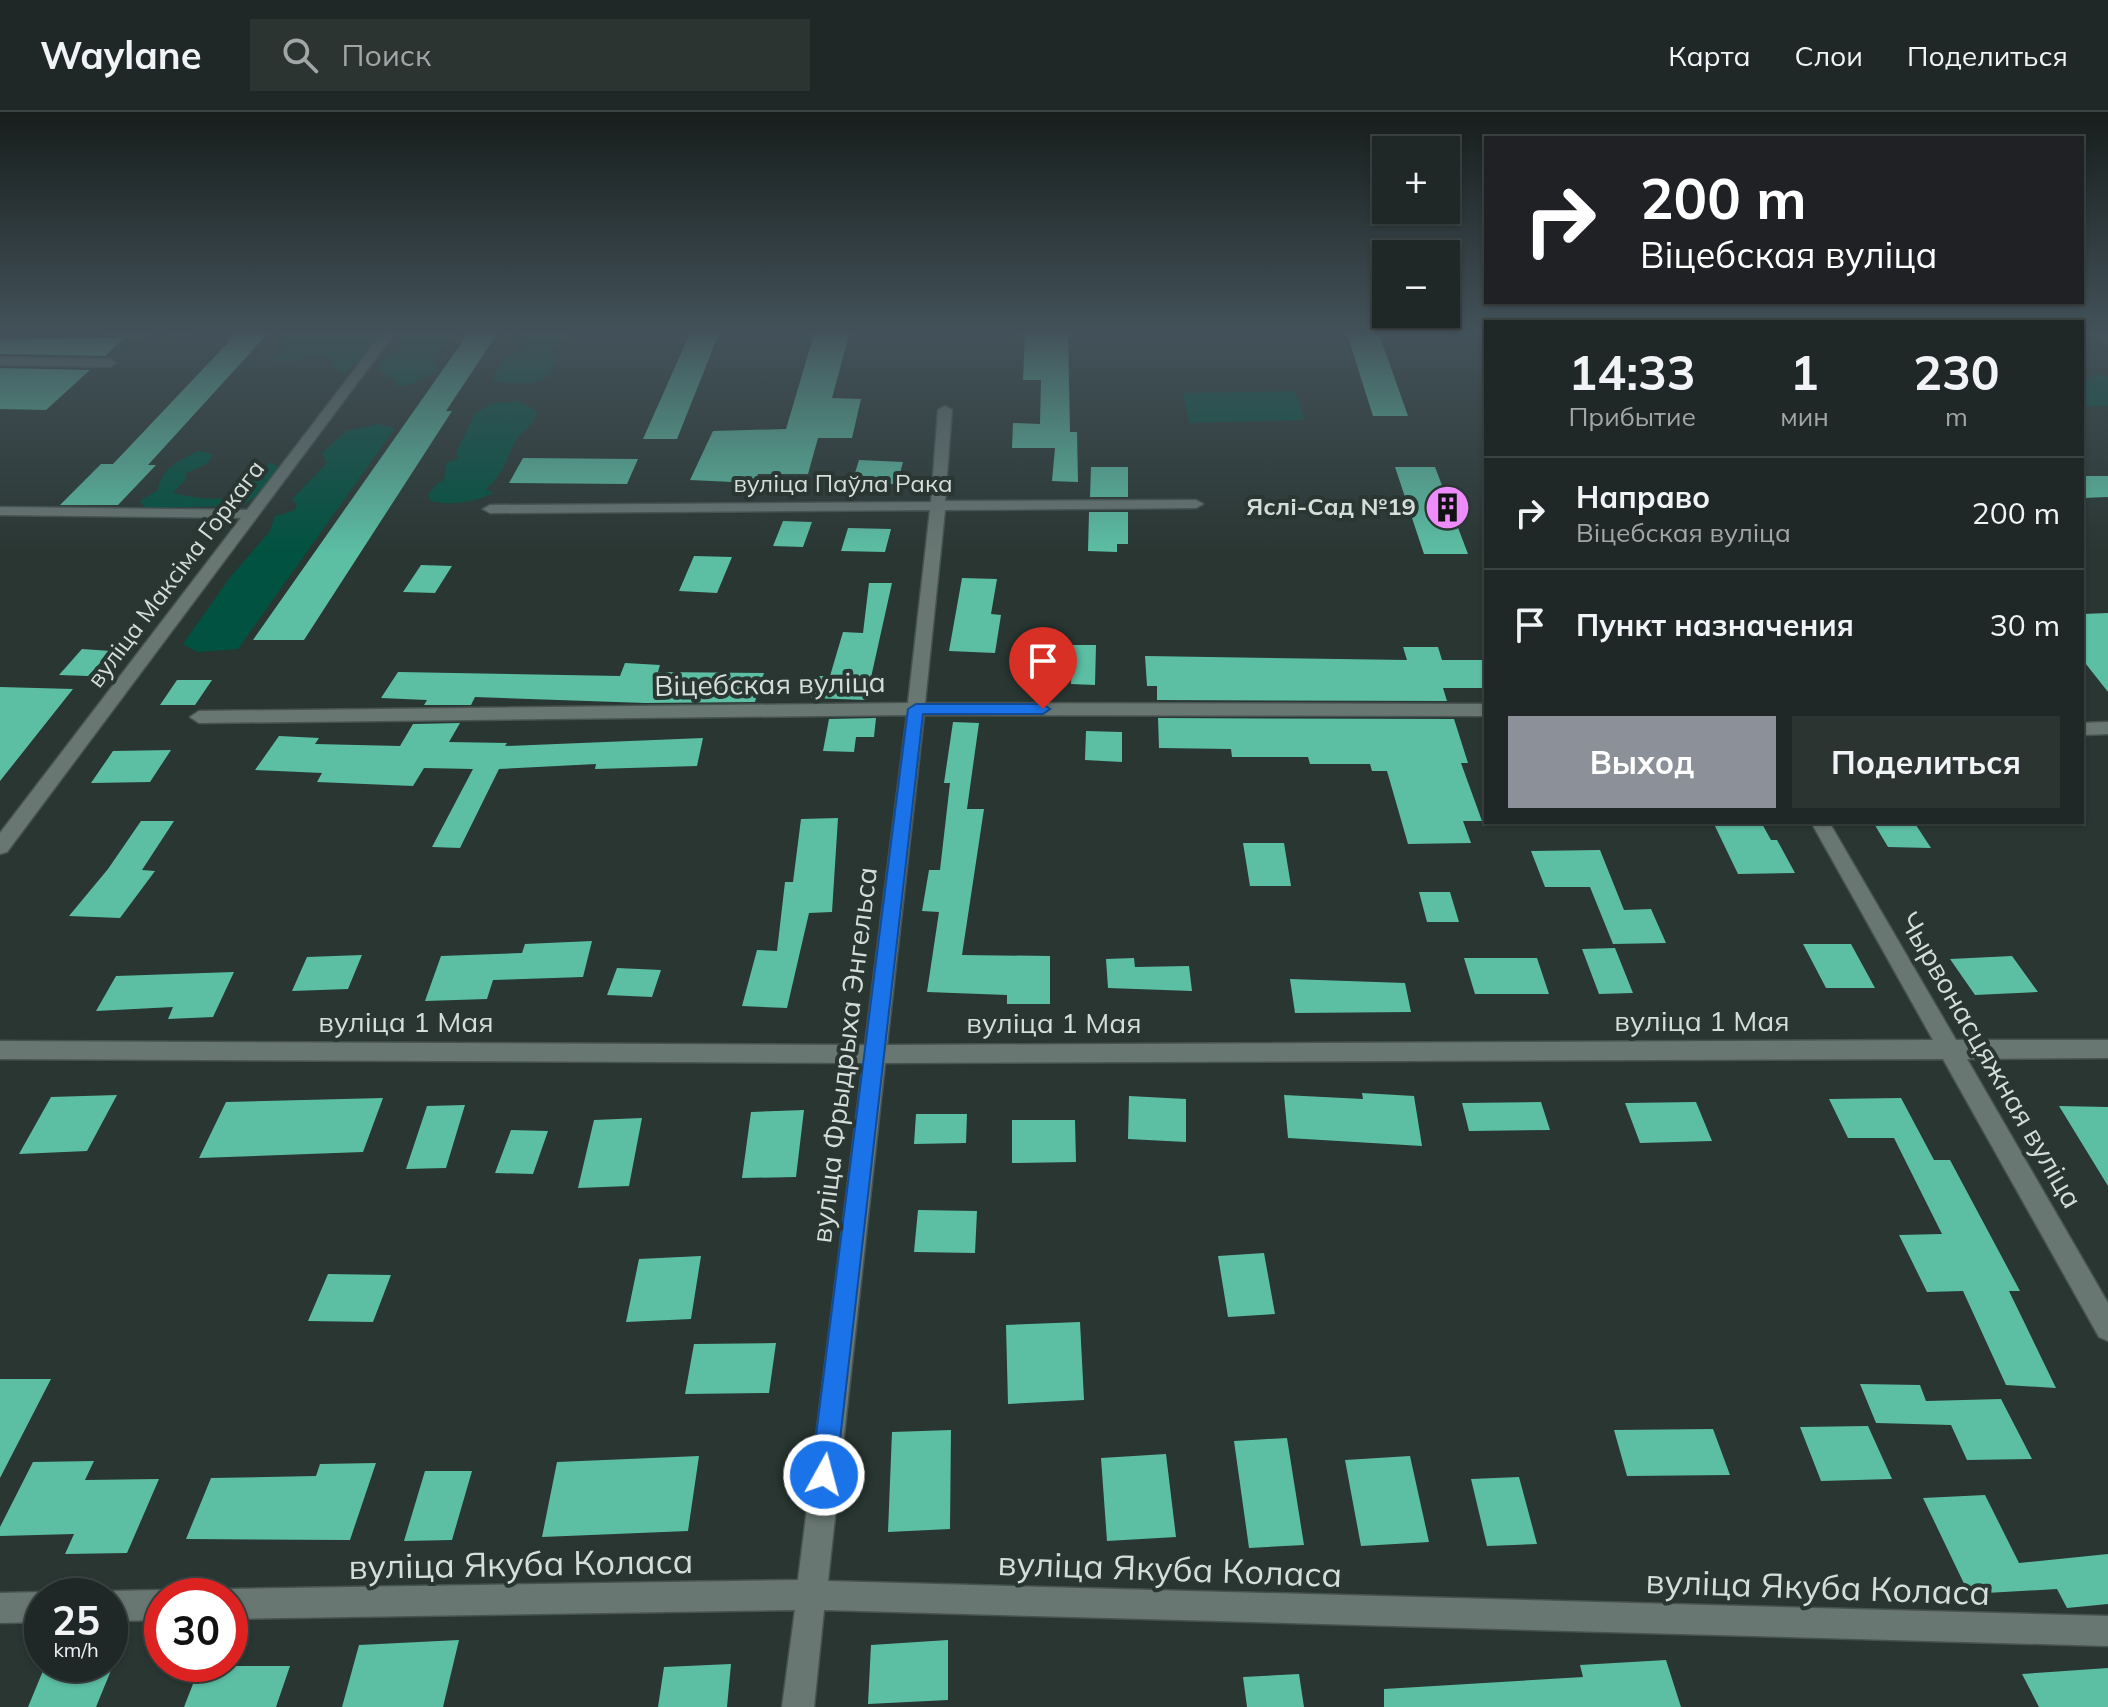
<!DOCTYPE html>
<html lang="ru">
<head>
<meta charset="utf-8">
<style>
	:root { --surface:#1f2826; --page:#2c3432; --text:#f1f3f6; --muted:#a1a6a7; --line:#3c4443; --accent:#8c9099 }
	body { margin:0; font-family:Mulish,sans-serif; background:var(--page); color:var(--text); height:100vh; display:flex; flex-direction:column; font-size:30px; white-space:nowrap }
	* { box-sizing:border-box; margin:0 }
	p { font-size:26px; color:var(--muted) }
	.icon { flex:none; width:44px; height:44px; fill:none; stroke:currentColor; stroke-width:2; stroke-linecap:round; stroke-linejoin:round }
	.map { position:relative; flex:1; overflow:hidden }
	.side { position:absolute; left:1484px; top:208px; width:600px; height:504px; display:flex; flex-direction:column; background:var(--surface); border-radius:0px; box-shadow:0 2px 6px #0004,0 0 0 2px var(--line) }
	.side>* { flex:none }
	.hud { position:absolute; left:1484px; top:24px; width:600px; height:168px; border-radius:0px; box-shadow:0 2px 6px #0004,0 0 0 2px var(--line); background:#202124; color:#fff; overflow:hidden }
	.fabs { position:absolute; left:1372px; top:24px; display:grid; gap:16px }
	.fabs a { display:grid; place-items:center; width:88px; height:88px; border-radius:0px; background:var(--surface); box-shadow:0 2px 6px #0004,0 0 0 2px var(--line); font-size:40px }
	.speed { position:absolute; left:24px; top:1466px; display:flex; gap:16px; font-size:40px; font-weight:700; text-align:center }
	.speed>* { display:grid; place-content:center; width:104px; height:104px; border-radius:50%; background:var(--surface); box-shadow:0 2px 6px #0004,0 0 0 2px var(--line); line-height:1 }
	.speed small { font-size:20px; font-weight:400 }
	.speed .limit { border:12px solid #d22; background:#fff; color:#111 }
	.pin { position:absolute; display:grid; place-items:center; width:68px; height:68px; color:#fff; margin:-82px -34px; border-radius:50% 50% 50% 0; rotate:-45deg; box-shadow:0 0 8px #0007 }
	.pin .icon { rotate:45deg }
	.me { position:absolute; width:88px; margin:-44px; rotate:7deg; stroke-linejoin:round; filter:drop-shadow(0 0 6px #0008) }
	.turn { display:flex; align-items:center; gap:28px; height:168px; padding:0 24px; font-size:36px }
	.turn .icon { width:104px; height:104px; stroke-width:2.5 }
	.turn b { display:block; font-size:56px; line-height:68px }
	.eta { display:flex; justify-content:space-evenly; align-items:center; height:136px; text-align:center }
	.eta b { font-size:48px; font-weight:700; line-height:56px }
	.action { display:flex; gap:16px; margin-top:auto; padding:16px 24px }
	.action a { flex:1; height:92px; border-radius:0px; background:var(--accent); color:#fff; font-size:32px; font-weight:700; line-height:92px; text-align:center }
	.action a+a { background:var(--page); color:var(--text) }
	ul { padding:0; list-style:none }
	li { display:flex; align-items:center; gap:24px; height:112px; padding:0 24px; border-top:2px solid var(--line) }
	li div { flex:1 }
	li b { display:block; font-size:30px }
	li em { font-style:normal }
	header { display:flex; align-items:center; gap:48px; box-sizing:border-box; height:112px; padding:0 40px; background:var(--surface); border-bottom:2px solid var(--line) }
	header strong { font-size:38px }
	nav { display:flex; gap:44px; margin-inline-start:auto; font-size:28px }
	.search { width:560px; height:72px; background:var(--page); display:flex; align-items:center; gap:20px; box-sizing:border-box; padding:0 28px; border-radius:0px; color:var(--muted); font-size:30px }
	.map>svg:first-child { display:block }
</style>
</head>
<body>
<header>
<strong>Waylane</strong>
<div class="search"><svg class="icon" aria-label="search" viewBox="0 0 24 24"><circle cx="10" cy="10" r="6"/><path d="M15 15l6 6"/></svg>Поиск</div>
<nav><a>Карта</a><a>Слои</a><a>Поделиться</a></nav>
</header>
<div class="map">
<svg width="2108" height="1595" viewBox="0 0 2108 1595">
	<rect width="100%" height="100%" fill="#293632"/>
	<path fill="#015241" d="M218,219l-44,6 -11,-5 -35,8 -18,-1 -10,-7z
		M295,219h89l-13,10v7l-25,24 -13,-2 -2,-13c-20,-3 -37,6 -58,3l1,-5 9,-5 -4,-4 4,-8z
		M403,219h55l-24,26 5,13 -27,14 -14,3 -2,-6 -17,-11 3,-10 19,-13 1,-7 -5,-3z
		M526,219h41l-15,20 4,7c-6,32 -37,26 -64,23l14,-26 14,-4z
		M2096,262l12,3v29h-26v-25z
		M1295,279l10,29 -116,3 -6,-30z
		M518,289l19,10c-2,14 -14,19 -21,30 -10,16 -14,36 -30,48l8,4c-20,9 -41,13 -63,8l-3,-6 10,-12 6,-3 2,-17 13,-5 -3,-4c5,-15 14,-25 18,-40l19,-11z
		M378,312l17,4 -157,221 -41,3 -14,-8 48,-68 39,-45 5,-15 18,-5 4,-5 -5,-7 35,-36 -5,-10 24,-22z
		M198,339l15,3c-3,13 -17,13 -28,20l1,5 -13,14c20,5 54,11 71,-3 11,-9 15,-19 27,-28l7,5 -17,26 -20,13 -96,2 -5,-7 18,-11c3,-23 22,-29 40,-39z"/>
	<path fill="#5cbfa4" d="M239,219h31l-122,134h8l-38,40h-58l41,-41h12z
		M470,219h29l-53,80h6l-148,229h-51z
		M691,219h29l-43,108h-34z
		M815,219h35l-18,67 29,1 -9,39h-34l-10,36h-50l-4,9 -64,-3 23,-49 73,-2z
		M1025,219l43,1 2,100h7l1,50 -26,-1 3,-33h-43l1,-25 27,1 1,-44h-18z
		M1346,219h32l30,85h-35z
		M124,226l-19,18 -105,-2v-15z
		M0,256l90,2 -44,40 -46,-1z
		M523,346l115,1 -11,25 -118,-1z
		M859,348l44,2 -6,22 -45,-1z
		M1091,355h37v30h-38z
		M1395,355h40l33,87h-44z
		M2082,364h26v21l-26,1z
		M1089,400h39v32h-11v8l-29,-1z
		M783,409l29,1 -9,25 -30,-1z
		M848,416l43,1 -6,23 -44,-1z
		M694,444l38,1 -15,36 -38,-2z
		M421,453l31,1 -17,27 -32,-1z
		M962,466l35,1 -6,35 10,1 -6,38 -46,-2z
		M869,471h23l-26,117 -55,-2 4,-22h15l13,-44 20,1z
		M2108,501v79l-26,-33v-45z
		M1073,533h23l-1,40 -24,-1z
		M1403,535h35l4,13h44v28h-43l4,13 -290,-1v-14h-10l-2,-30 262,4z
		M82,537l29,2 -23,25 -29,-1z
		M625,551l35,2 -2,7 106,1 -9,29 -110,1 -170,-6 -4,8h-47l3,-5 -46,-2 17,-26 222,4z
		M177,568h35l-17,25h-35z
		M0,575l73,2 -73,92z
		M876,606l-2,19h-18l-2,15 -31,-1 6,-32z
		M1158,606l296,1 14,44h-7l21,58h-19l8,22 -63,1 -21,-73h-15l-2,-7h-60l-2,-7h-76l-1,-8 -72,-1z
		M953,610l26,1 -12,86h17l-22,146 88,1v48h-43v-9l-80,-3 12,-80 -17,-1 7,-41h11l10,-87h-6z
		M460,611l-11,19 58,1 -2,3 198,-8 -6,28 -102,3 1,-5 -97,5 -39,79 -28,-1 41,-78 -49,-1 -11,18 -96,-4 5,-9 -67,-3 24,-34 40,2 -4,6 85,2 13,-22z
		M1086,619l36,1v30l-37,-2z
		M171,638l-21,32 -59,1 22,-32z
		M838,706l-6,94 -23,1 -22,95 -45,-2 15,-56 20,1 8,-69h8l8,-63z
		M141,709h33l-32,49 13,1 -35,47 -51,-2 39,-47z
		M1713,710h48l10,18h6l18,33 -57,1z
		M1873,710h41l17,26 -43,-1z
		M1243,731h41l7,43h-41z
		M1600,738l24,60 27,-1 15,34 -53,1 -23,-57h-45l-14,-36z
		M1419,780h31l9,30h-32z
		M592,829l-9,36 -90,3 -6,19 -62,2 16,-45 81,-3 3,-9z
		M1803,832h48l24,44h-49z
		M1615,836l18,45 -34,1 -17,-45z
		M362,843l-14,34 -56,2 15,-34z
		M2012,844l26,36 -63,3 -25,-36z
		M1134,846l1,9 54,-1 3,25 -84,-3 -2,-29z
		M1464,846h73l12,36h-74z
		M617,856l44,2 -9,27 -45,-2z
		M234,860l-21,45 -45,2 5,-12 -77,4 20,-35z
		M1290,867l115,4 6,29 -116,1z
		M1362,981l52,3 8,50 -134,-8 -4,-43 79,4z
		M117,983l-30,56 -68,3 32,-57z
		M1129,984l57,3v43l-58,-3z
		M383,986l-20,54 -164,6 27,-56z
		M1901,986l33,62h16l70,131h-11l47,97 -50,-3 -43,-94 -36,1 -28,-57 43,-1 -48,-96h-46l-19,-39z
		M1541,990l9,28 -81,1 -7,-28z
		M1696,990l16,39 -72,2 -15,-40z
		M465,993l-19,63 -40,1 21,-63z
		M2059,994l49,1v79z
		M804,998l-8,67 -54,1 9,-66z
		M916,1002h51l-1,29 -52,1z
		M642,1006l-13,68 -51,2 16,-68z
		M1012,1008h63l1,42 -64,1z
		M511,1018l37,1 -15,43 -38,-1z
		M918,1098l59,1 -2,42 -61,-1z
		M1264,1141l11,61 -47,3 -10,-61z
		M701,1144l-10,63 -65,3 13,-63z
		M328,1162l63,1 -18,47 -65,-1z
		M1080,1210l4,78 -76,4 -2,-79z
		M776,1231l-7,50 -84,1 9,-50z
		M0,1267h51l-51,99z
		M1860,1272l60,1 6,16 75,-2 31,60 -65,1 -16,-35 -75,-2z
		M1868,1314l24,53 -71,2 -21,-54z
		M1713,1317l17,46 -103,1 -13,-46z
		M951,1318l-1,99 -62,3 4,-100z
		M1287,1326l17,107 -55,3 -15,-107z
		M1166,1342l10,83 -69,4 -6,-83z
		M699,1344l-11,75 -146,6 15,-75z
		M1410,1344l19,86 -68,4 -16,-86z
		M94,1349l-9,19 74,-1 -32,74 -62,1 9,-20 -74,2v-9l33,-65z
		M376,1351l-26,77 -164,-1 25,-61 105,-2 4,-12z
		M425,1359h47l-20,69 -48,1z
		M1519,1365l18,67 -50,2 -16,-67z
		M1985,1383l34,68 89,-9v50l-41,4 -10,-19 -88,5 -46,-96z
		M459,1528l-16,67h-101l17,-62z
		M948,1528v60l-80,4 3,-59z
		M1666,1548l15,47h-297v-18l199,-12 -3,-12z
		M114,1551l-18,44h-68l17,-41z
		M731,1552l-4,43h-69l6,-40z
		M200,1554h90l-14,41h-92z
		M2108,1556v39h-69l-17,-33z
		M1299,1562l5,33h-57l-4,-30z"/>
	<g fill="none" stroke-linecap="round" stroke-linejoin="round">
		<defs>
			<path id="minor" d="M2091,219h13l4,3v10z
				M0,245l110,2 6,4 -6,4 -110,-2z
				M945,294l7,4 -7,91 251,-1 7,4 -7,4 -251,2 -20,193 561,1v12l-562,-1 -37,330 1046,-5 -122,-218h18l127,218h152v18l-141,1 141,244v38l-9,-4 -156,-278 -1058,4 -57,518 1280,35v30l-1284,-36 -10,97h-32l13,-97 -565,9v-23h-12l12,-7 568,-9 65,-517 -863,-4v-18l865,4 42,-330 -708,8 -9,-6 9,-6 709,-8 22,-193 -440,3 -7,-4 7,-4 441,-3 7,-92z
				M0,395l252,3 7,4 -7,4 -252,-3z
				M2108,610v12l-26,1v-12z
				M162,1478l11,6h-11v24l-52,1v-25h-11l11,-5z
				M42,1480l9,4h-9v26l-42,1v-30z"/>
			<path id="tertiary" d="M384,219h12l-389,521 -7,2v-21z"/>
		</defs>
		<use href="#minor" stroke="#485350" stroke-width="3"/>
		<use href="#tertiary" stroke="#485350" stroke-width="3"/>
		<use href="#minor" fill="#687772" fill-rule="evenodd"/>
		<use href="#tertiary" fill="#687772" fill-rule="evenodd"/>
	</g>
	<linearGradient id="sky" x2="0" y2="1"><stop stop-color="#171e1c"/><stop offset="0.5" stop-color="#43525a"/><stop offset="1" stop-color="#43525a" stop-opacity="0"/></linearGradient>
	<rect width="2108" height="442" fill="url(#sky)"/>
	<path fill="#1a73e8" stroke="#114b97" stroke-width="2" d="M916,592h127l7,5 -7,5h-120l-87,761 -3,9 -9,4 -9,-4 -4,-9 97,-766z"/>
	<defs>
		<symbol id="building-disc" viewBox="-11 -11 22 22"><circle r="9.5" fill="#ed8cfa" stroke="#293632"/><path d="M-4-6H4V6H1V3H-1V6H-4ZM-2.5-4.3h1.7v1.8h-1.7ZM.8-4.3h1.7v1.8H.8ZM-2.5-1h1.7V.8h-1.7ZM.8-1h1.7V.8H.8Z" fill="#111"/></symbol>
	</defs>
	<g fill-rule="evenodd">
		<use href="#building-disc" x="1422" y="370" width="51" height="51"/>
	</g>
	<g text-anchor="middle" stroke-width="8" stroke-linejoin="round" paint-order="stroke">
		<g font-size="24" fill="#d4ddda" stroke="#293632">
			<text x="843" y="380">вуліца Паўла Рака</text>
			<text transform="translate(176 462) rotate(-53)" y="8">вуліца Максіма Горкага</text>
		</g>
		<g font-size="24" font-weight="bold" fill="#d4ddda" stroke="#293632" text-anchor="end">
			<text x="1416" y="403">Яслі-Сад №19</text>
		</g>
		<g font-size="28" fill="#d4ddda" stroke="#293632">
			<text transform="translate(770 572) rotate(-1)" y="10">Віцебская вуліца</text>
			<text x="1702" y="919">вуліца 1 Мая</text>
			<text x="406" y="920">вуліца 1 Мая</text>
			<text x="1054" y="921">вуліца 1 Мая</text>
			<text transform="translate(844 943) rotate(-83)" y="10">вуліца Фрыдрыха Энгельса</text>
			<text transform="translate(1991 948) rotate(60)" y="10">Чырвонасцяжная вуліца</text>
		</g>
		<g font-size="34" fill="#d4ddda" stroke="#293632">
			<text transform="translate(521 1452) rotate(-1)" y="12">вуліца Якуба Коласа</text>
			<text transform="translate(1170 1457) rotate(2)" y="12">вуліца Якуба Коласа</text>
			<text transform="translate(1818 1475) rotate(2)" y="12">вуліца Якуба Коласа</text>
		</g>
	</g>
</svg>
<div class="fabs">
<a>+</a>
<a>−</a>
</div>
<div class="speed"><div>25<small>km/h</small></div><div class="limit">30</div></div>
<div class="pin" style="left:1043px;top:597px;background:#d93025"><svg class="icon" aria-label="arrive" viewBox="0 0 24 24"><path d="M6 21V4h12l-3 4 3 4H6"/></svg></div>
<svg class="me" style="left:824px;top:1363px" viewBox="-20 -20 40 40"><circle r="17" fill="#1a73e8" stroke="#fff" stroke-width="3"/><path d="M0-11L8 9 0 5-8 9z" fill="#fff"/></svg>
<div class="hud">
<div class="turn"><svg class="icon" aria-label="right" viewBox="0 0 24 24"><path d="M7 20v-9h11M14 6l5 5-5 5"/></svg><div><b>200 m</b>Віцебская вуліца</div></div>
</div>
<section class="side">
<div class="eta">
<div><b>14:33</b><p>Прибытие</p></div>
<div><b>1</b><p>мин</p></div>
<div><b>230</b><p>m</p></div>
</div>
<ul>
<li><svg class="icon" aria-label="right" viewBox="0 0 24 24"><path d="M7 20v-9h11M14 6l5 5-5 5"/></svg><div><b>Направо</b><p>Віцебская вуліца</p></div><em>200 m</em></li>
<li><svg class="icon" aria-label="arrive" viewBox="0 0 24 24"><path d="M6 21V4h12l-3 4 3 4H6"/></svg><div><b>Пункт назначения</b></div><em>30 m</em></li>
</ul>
<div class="action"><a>Выход</a><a>Поделиться</a></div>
</section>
</div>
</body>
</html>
